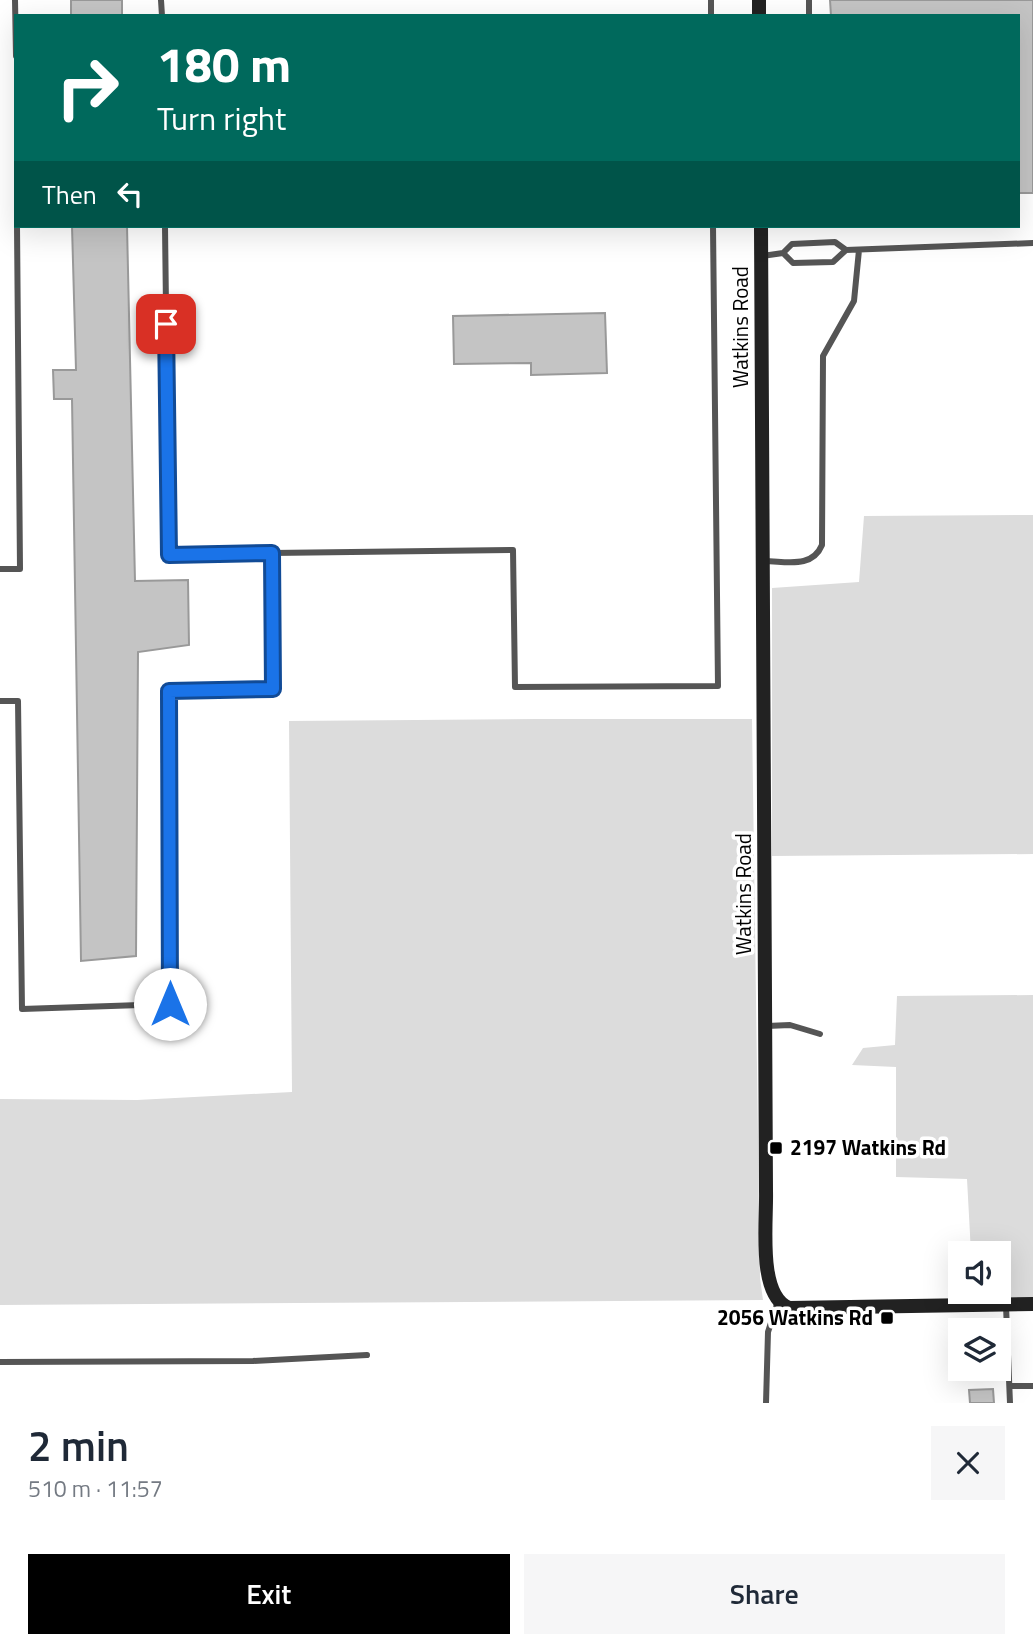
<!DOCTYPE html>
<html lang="en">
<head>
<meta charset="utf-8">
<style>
	:root { --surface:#fff; --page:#f6f6f7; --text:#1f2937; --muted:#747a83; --accent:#000 }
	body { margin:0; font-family:"Titillium Web",sans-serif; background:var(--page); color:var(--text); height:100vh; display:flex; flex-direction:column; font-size:26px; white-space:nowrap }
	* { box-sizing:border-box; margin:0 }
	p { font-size:23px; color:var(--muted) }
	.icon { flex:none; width:38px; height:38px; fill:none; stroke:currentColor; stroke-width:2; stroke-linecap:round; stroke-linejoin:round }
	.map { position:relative; height:1403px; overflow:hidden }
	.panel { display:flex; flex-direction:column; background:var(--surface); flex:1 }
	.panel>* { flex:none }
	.guide { position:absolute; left:14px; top:14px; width:1006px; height:214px; border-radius:0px; box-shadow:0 7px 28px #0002; background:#00695c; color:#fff; overflow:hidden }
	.controls { position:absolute; left:948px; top:1241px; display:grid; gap:14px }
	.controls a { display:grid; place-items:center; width:63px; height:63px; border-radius:0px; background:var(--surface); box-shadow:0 7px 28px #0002; font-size:35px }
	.pin { position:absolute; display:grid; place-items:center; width:60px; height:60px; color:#fff; margin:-30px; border-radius:14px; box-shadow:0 4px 10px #0006 }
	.me { position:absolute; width:77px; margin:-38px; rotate:0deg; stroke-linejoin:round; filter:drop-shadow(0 0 5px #0008) }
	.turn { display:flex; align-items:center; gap:24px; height:147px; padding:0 28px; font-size:32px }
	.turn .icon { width:91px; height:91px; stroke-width:2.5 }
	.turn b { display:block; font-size:49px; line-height:60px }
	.then { display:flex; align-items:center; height:66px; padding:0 28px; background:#0003; gap:14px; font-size:26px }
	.round { display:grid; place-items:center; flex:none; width:74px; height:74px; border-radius:0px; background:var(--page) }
	.headline { display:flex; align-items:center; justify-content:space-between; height:119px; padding:0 28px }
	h1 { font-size:42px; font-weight:600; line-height:52px }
	.button { display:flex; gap:14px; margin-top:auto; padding:14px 28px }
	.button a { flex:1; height:80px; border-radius:0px; background:var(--accent); color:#fff; font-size:28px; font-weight:600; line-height:80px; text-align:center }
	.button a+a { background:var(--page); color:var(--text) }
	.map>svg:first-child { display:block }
</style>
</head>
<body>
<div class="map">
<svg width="1033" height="1403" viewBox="0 0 1033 1403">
	<rect width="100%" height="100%" fill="#fff"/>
	<path fill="#dcdcdc" d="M1033,515v339l-261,2v-268l87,-6 5,-66z
		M537,719h215l8,559 3,22 -763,5v-206l137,1 155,-8 -3,-371z
		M1033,995v304l-61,1v-8h27v-39h-28l-4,-74 -71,-2v-110l-44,-2 11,-17 32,-3 2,-49z"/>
	<path fill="#c4c4c4" stroke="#999" stroke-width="2" d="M71,0h51v16h-51z
		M830,0h203v193h-15v-177h-187z
		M72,226h55l8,355 53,-1 1,65 -51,7 -2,304 -55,5 -9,-562h-18l-1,-29h23z
		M605,313l2,60 -76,2v-12l-77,1 -1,-48z
		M993,1389l1,14h-24l-1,-13z"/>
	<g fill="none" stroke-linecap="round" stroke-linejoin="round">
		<path stroke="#555" stroke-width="6" d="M15,0l1,56
			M161,0l1,16
			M711,0v16
			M809,0v16
			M165,226l4,329 103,-2
			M783,253l10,10 40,-1 13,-12
			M762,256l21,-3 9,-9 43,-2 11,8 187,-7
			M764,561c22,0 48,8 58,-16l1,-189 31,-55 5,-51
			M0,569h20l-3,-343
			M0,701h18l4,308 148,-5 -1,-313 104,-2 -1,-136 241,-3 2,137 203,-1 -5,-460
			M767,1026l23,-1 30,9
			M1006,1306l4,97
			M0,1362l253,-1 114,-6
			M1010,1386h23
			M766,1403l2,-71 9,-28"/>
		<path stroke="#222" stroke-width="14" d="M759,0v16
			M761,226l5,965c1,31 -9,104 23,117l244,-4"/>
	</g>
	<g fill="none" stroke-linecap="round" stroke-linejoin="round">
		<defs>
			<path id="route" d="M166,324l3,231 103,-2 1,136 -104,2 1,313"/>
		</defs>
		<use href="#route" stroke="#114b97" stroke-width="18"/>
		<use href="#route" stroke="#1a73e8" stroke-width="12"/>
	</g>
	<g fill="#000" stroke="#fff" stroke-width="2.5">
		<rect x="769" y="1141" width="14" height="14" rx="3.5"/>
		<rect x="880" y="1311" width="14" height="14" rx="3.5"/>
	</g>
	<g text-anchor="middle" stroke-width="7" stroke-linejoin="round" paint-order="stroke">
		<g font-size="21" fill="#000" stroke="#fff">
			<text transform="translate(741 327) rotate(-90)" y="7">Watkins Road</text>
			<text transform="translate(744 894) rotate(-90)" y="7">Watkins Road</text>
		</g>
		<g font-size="21" font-weight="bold" fill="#000" stroke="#fff" text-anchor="start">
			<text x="790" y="1155">2197 Watkins Rd</text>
			<text x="873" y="1325" text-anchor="end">2056 Watkins Rd</text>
		</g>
	</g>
</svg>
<div class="controls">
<a><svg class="icon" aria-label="sound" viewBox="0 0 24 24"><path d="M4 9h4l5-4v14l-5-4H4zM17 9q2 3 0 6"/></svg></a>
<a><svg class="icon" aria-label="layers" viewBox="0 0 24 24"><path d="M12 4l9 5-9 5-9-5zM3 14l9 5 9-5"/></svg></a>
</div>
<div class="pin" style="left:166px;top:324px;background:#d93025"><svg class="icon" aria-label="arrive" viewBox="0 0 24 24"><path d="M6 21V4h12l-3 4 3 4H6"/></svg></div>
<svg class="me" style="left:170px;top:1004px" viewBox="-20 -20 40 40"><circle r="19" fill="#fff"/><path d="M0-13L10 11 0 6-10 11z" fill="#1a73e8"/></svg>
<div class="guide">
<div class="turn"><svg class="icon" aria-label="right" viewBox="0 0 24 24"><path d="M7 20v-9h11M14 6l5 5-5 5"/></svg><div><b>180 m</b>Turn right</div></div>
<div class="then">Then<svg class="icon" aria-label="left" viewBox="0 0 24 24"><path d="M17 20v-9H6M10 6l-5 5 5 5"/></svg></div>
</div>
</div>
<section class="panel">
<div class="headline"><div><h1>2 min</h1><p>510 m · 11:57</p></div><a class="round"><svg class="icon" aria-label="close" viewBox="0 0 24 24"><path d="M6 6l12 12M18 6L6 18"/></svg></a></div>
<div class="button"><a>Exit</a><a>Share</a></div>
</section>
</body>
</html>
